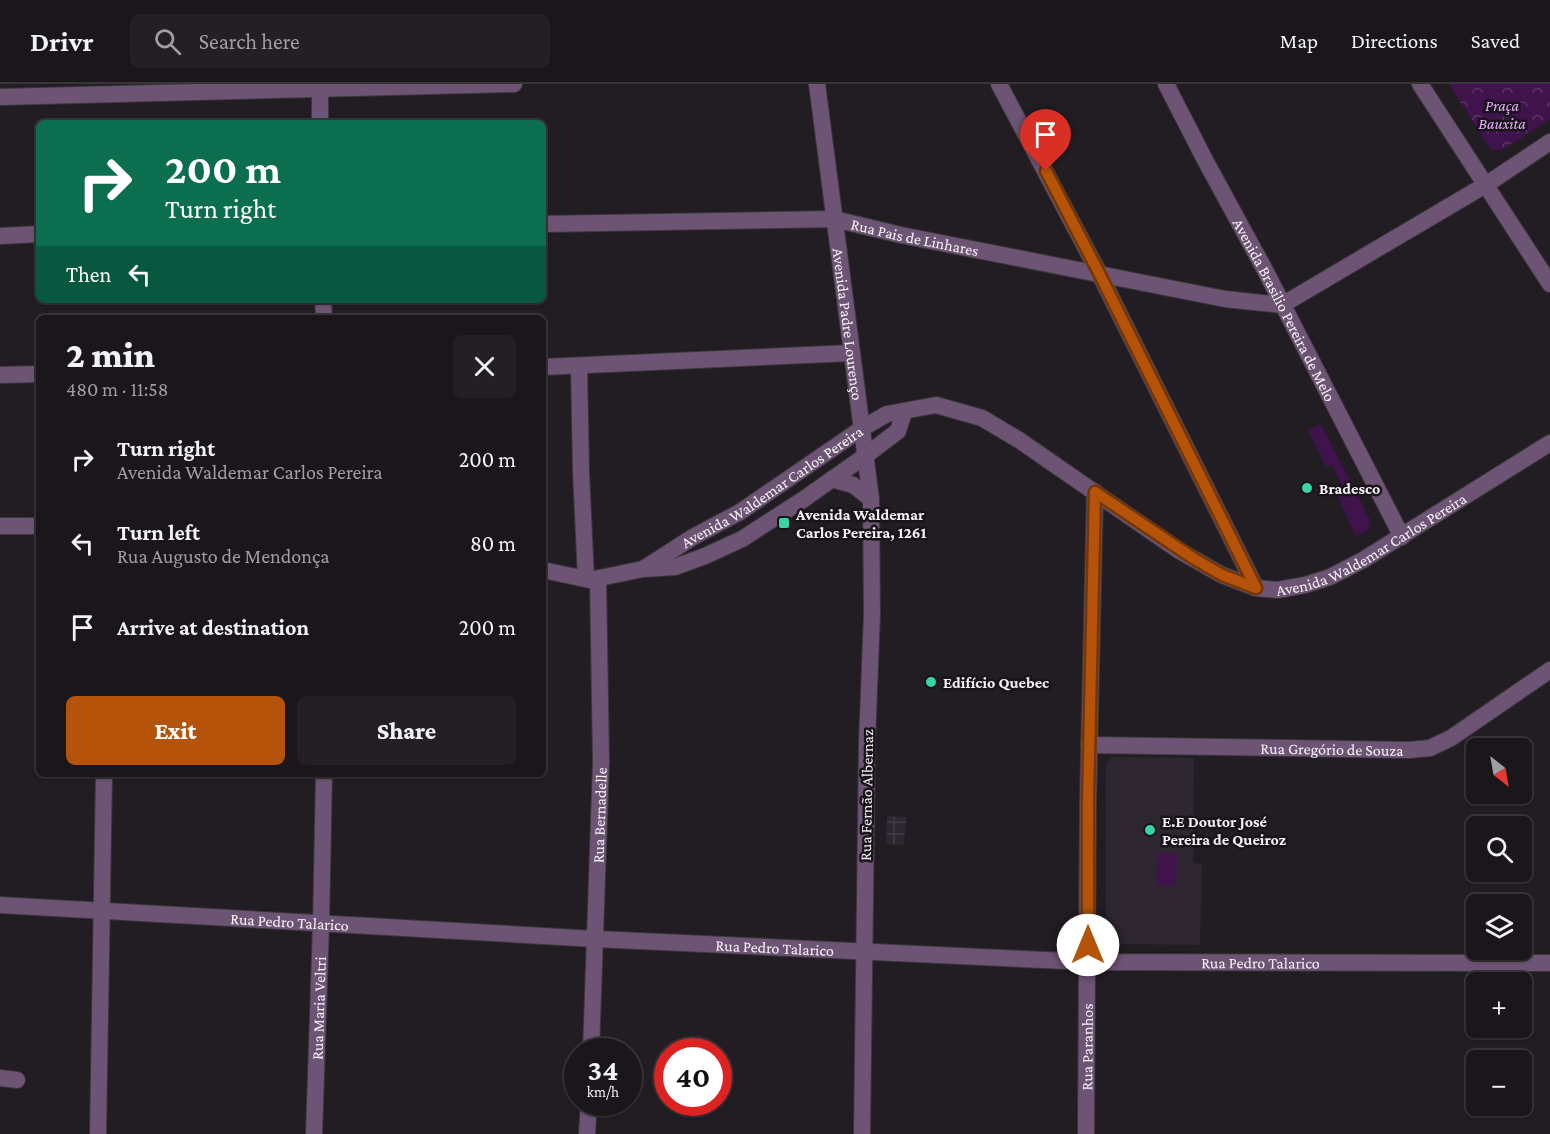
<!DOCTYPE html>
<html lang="en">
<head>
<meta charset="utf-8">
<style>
	:root { --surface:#1a161a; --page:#231f23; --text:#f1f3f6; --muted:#9f9fa2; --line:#383539; --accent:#b45309 }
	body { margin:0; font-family:"Crimson Pro",serif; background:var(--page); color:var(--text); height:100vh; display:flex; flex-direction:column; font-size:22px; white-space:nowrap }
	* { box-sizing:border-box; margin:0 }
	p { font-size:20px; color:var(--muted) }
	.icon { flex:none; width:33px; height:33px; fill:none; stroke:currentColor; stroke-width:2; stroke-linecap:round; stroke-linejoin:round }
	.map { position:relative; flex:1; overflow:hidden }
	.sheet { position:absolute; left:36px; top:231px; width:510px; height:462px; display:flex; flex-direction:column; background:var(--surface); border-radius:9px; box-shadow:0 2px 4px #0004,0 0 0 2px var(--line) }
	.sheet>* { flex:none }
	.top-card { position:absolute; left:36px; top:36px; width:510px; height:183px; border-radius:9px; box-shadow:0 2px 4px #0004,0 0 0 2px var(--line); background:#0b6e4f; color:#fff; overflow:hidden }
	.needle { width:39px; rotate:149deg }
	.tools { position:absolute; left:1466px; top:654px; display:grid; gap:12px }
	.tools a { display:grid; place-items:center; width:66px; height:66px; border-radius:9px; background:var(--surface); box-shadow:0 2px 4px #0004,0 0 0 2px var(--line); font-size:30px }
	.speed { position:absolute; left:564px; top:954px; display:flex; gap:12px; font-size:30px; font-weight:700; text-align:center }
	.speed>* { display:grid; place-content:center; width:78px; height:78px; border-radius:50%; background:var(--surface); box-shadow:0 2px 4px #0004,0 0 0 2px var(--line); line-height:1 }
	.speed small { font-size:15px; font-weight:400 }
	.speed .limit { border:9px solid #d22; background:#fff; color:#111 }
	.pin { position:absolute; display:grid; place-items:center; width:51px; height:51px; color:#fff; margin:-62px -26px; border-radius:50% 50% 50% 0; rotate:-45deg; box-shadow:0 0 6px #0007 }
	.pin .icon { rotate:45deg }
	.me { position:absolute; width:66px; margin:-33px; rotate:0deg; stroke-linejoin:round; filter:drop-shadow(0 0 4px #0008) }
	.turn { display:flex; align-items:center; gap:21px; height:126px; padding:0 30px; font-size:27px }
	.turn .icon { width:78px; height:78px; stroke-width:2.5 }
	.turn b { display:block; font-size:42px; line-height:51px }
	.then { display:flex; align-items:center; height:57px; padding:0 30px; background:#0003; gap:12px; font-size:22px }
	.round { display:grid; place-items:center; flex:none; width:63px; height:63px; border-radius:9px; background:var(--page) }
	.head { display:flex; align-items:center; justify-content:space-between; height:102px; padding:0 30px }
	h1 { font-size:36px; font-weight:800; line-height:45px }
	.cta { display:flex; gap:12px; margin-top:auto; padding:12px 30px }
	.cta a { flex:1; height:69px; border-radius:9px; background:var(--accent); color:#fff; font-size:24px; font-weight:800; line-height:69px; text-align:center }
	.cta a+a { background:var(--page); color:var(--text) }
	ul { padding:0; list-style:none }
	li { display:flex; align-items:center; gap:18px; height:84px; padding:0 30px }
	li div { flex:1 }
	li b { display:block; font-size:22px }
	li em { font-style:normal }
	header { display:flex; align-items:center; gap:36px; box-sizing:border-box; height:84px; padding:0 30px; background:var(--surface); border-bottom:2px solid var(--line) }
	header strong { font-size:28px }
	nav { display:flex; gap:33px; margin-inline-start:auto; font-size:21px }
	.search { width:420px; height:54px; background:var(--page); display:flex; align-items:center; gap:15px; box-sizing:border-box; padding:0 21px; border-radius:9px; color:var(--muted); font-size:22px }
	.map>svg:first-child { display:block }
</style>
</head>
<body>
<header>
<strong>Drivr</strong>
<div class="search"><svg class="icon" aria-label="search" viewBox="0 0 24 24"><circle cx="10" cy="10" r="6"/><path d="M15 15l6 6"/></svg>Search here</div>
<nav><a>Map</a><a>Directions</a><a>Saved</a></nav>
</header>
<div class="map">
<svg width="1550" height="1050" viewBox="0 0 1550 1050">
	<defs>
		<pattern id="industrial-grid" width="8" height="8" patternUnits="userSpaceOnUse" patternTransform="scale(1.5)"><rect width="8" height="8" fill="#2e2631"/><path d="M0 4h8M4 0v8" fill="none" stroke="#433b45"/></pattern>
		<pattern id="forest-crowns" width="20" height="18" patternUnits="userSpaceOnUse" patternTransform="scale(1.5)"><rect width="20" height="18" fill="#40134d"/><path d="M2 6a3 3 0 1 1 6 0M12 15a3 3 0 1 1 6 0" fill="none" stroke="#5c3667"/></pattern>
	</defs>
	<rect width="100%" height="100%" fill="#221d23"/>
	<path fill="#2e2631" d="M1112,673l82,1 -1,105 9,1 -2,81 -82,-1 -12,-9v-171z"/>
	<path fill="url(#industrial-grid)" d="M887,732l19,1 -2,28 -18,-1z"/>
	<path fill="url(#forest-crowns)" d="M1449,0h101v35l-48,31h-11z"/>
	<path fill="#40134d" d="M1321,340l50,98 -2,7 -13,8 -21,-47 7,-4 -10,-22 -6,3 -18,-37z
		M1158,769l19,1 -1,32 -20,-1z"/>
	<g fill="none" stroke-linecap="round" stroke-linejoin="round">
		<defs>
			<g id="minor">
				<path d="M320,0v39"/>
				<path id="s1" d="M817,0l54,415 1,115 -5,129 -5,391"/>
				<path d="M999,0l100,189 157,315"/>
				<path id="s2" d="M1166,0l39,76 61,112 136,265"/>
				<path d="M1420,0l130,200"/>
				<path d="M0,13l514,-13"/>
				<path id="s3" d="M543,140l291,-5 67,16 324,64 57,6 205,-121 63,-42"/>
				<path d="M0,152l39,-2"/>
				<path d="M323,216l1,18"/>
				<path d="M543,283l308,-14"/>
				<path d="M579,283l2,105 5,107"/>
				<path d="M0,291l39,-1"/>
				<path id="s4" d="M1089,661l320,5 21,-2 21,-10 99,-68"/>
				<path id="s5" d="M0,821l596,34 492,23 462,1"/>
				<path id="s6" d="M591,968l10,-291 -3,-182"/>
				<path d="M0,994l17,2"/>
				<path d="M98,1050l6,-360"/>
				<path id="s7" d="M314,1050l7,-210 3,-150"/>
				<path d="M587,1050l2,-32"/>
			</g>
			<g id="tertiary">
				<path d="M832,395l21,6 18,14"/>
				<path d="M0,442h39"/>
				<path id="s8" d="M643,485l50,-32 47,-25 121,-83 26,-15 49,-9 46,13 37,22 159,110 44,25 34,13 21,2 28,-5 25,-8 33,-17 187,-117"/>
				<path d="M543,486l47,10 53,-11 32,-2 30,-11 37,-17 62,-40 61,-43 33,-25 6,-19"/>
				<path id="s9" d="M1086,1050l2,-333 7,-309"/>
			</g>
		</defs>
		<use href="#minor" stroke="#3b373c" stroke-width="18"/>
		<use href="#tertiary" stroke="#3b373c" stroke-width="18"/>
		<use href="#minor" stroke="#6d5474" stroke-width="16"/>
		<use href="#tertiary" stroke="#6d5474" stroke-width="16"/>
	</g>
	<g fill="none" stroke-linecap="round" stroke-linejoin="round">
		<defs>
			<path id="route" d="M1046,87l53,102 157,315 -34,-13 -29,-17 -98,-66 -7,309v144"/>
		</defs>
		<use href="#route" stroke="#753606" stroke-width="15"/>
		<use href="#route" stroke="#b45309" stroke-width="10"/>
	</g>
	<g fill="#37d4a6" stroke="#19141a" stroke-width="2">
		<circle cx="1307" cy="404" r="6"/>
		<rect x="778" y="433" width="12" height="12" rx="3"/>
		<circle cx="931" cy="598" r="6"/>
		<circle cx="1150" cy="746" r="6"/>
	</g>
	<g text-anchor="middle" stroke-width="5" stroke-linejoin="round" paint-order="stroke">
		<g font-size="16" font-style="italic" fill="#e8abfb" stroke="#19141a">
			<text x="1502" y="27">Praça<tspan x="1502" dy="18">Bauxita</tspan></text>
		</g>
		<g font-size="16" fill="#f6f3f7" stroke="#19141a">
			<text dy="6" stroke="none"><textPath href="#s3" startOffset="374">Rua Pais de Linhares</textPath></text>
			<text dy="6" stroke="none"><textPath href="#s2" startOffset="255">Avenida Brasilio Pereira de Melo</textPath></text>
			<text dy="6" stroke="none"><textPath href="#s1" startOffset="242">Avenida Padre Lourenço</textPath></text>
			<text dy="6" stroke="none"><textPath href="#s8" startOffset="153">Avenida Waldemar Carlos Pereira</textPath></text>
			<text dy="6" stroke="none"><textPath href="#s8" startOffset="837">Avenida Waldemar Carlos Pereira</textPath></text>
			<text dy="6" stroke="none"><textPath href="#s4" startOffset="243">Rua Gregório de Souza</textPath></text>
			<text transform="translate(866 711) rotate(-89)" y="6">Rua Fernão Albernaz</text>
			<text dy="6" stroke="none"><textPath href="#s6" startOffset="237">Rua Bernadelle</textPath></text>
			<text dy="6" stroke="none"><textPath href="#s5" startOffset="290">Rua Pedro Talarico</textPath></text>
			<text dy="6" stroke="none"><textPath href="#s5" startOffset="776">Rua Pedro Talarico</textPath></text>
			<text dy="6" stroke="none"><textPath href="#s5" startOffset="1262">Rua Pedro Talarico</textPath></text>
			<text dy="6" stroke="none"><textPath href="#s7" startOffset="126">Rua Maria Veltri</textPath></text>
			<text dy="6" stroke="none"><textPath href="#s9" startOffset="87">Rua Paranhos</textPath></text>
		</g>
		<g font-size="16" font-weight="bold" fill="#f6f3f7" stroke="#19141a" text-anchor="start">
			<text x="1319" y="410">Bradesco</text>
			<text x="796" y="436">Avenida Waldemar<tspan x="796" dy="18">Carlos Pereira, 1261</tspan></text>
			<text x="943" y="604">Edifício Quebec</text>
			<text x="1162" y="743">E.E Doutor José<tspan x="1162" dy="18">Pereira de Queiroz</tspan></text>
		</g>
	</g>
</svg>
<div class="tools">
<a><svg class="needle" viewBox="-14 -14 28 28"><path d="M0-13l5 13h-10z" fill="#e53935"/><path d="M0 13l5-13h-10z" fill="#9f9fa2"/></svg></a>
<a><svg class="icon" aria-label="search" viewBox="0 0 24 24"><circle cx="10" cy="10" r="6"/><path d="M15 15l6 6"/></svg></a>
<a><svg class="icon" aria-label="layers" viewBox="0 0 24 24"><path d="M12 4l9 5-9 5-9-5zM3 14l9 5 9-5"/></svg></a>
<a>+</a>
<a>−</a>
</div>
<div class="speed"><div>34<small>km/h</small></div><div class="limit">40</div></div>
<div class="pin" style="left:1046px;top:87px;background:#d93025"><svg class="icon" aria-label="arrive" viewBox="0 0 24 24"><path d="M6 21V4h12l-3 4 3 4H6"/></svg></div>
<svg class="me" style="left:1088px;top:861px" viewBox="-20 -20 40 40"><circle r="19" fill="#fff"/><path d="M0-13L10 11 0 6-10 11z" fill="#b45309"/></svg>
<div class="top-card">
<div class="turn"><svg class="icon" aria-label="right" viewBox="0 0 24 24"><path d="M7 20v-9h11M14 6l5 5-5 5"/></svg><div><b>200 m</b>Turn right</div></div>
<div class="then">Then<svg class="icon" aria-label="left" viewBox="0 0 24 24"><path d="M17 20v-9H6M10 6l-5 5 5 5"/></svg></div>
</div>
<section class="sheet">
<div class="head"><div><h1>2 min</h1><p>480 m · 11:58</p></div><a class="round"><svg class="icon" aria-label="close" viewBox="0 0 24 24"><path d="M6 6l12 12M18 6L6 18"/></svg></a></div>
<ul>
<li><svg class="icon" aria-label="right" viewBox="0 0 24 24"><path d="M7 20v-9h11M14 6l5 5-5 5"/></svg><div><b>Turn right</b><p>Avenida Waldemar Carlos Pereira</p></div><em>200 m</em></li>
<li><svg class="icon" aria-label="left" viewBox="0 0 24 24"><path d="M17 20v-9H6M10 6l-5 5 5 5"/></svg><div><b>Turn left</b><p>Rua Augusto de Mendonça</p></div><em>80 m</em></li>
<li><svg class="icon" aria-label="arrive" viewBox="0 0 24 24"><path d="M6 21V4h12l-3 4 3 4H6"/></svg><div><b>Arrive at destination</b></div><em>200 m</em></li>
</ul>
<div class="cta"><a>Exit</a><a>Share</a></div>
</section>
</div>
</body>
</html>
